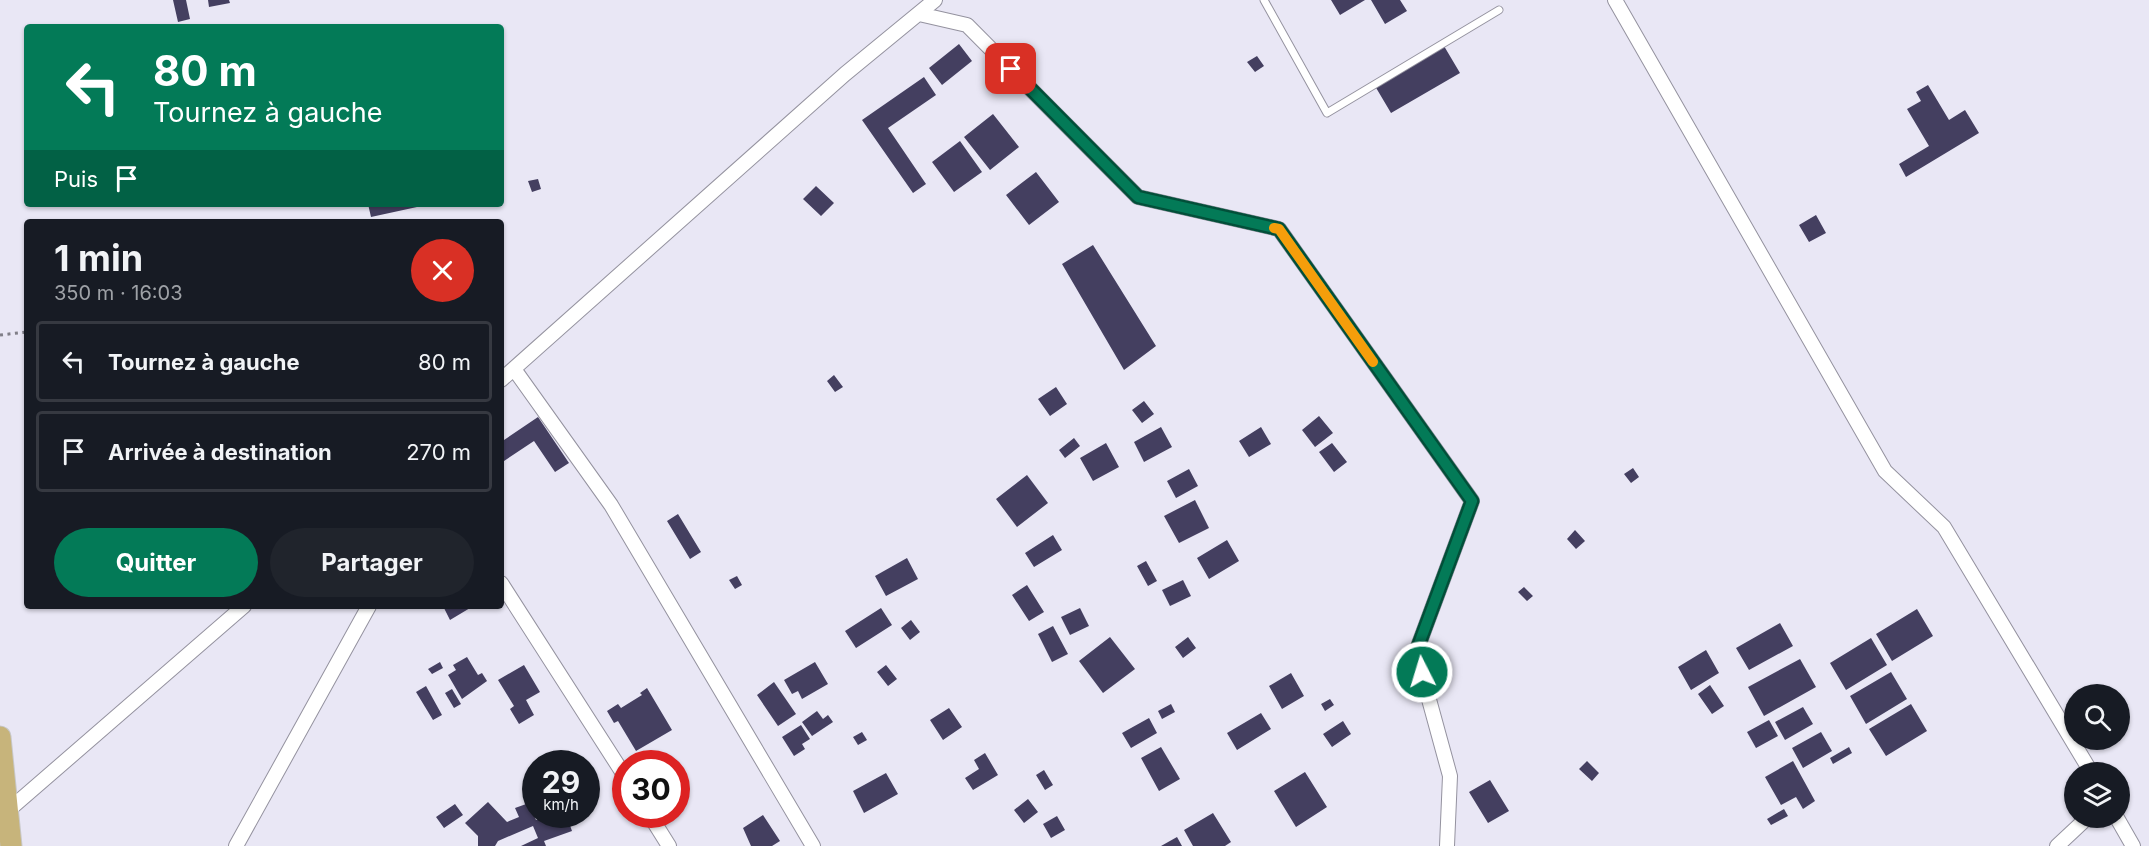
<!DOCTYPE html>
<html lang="fr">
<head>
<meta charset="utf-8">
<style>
	:root { --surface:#171b24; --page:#20242c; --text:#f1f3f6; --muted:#9ea1a6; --line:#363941; --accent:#037a57 }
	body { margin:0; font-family:Inter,sans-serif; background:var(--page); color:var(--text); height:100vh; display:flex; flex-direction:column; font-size:22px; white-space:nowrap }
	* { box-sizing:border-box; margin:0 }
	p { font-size:20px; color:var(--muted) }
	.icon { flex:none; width:33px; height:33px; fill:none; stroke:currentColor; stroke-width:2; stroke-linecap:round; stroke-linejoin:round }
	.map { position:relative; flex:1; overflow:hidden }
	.side { position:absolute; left:24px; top:219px; width:480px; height:390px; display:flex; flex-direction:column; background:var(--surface); border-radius:6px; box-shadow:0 2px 4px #0004 }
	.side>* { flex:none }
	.hud { position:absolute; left:24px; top:24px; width:480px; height:183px; border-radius:6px; box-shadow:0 2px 4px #0004; background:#037a57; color:#fff; overflow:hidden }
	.buttons { position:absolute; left:2064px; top:684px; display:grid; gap:12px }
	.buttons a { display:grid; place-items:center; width:66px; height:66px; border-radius:50%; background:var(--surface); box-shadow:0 2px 4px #0004; font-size:30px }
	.speed { position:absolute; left:522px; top:750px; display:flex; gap:12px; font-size:30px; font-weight:700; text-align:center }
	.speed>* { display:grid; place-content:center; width:78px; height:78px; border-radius:50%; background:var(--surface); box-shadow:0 2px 4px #0004; line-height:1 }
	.speed small { font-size:15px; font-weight:400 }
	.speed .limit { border:9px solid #d22; background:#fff; color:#111 }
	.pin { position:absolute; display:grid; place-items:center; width:51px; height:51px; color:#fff; margin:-26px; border-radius:12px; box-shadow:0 3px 9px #0006 }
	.me { position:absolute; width:66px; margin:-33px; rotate:355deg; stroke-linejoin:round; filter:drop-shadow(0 0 4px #0008) }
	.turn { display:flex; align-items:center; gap:21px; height:126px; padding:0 30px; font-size:27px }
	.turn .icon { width:78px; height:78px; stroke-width:2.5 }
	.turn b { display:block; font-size:42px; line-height:51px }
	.then { display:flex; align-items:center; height:57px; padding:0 30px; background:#0003; gap:12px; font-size:22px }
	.round { display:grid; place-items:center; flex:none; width:63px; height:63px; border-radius:32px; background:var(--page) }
	.overview { display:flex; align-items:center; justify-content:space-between; height:102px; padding:0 30px }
	h1 { font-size:36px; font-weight:700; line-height:45px }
	.primary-button { display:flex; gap:12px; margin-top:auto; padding:12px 30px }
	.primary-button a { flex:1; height:69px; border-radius:36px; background:var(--accent); color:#fff; font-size:24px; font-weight:700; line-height:69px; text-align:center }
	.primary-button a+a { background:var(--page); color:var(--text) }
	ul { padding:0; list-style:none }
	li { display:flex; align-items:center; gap:18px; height:81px; margin:0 12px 9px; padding:0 18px; border:3px solid var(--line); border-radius:6px }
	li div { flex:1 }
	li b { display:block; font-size:22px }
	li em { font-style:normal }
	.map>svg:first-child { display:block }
</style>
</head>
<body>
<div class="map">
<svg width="2149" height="846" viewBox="0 0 2149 846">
	<rect width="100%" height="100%" fill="#e9e7f5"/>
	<path fill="#443f60" d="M173,0h13l4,19 -12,3z
		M208,0h21l1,3 -21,4z
		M1331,0h34l-25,15z
		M1371,0h29l7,11 -22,13z
		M959,44l13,17 -30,24 -13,-17z
		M1444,46l16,27 -69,40 -16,-27z
		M1257,56l7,10 -9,6 -8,-10z
		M924,77l12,18 -48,33 38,56 -13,9 -51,-73z
		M1928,85l21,35 16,-10 14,23 -73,44 -7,-13 30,-18 -22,-37 14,-8 -5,-9z
		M993,114l26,33 -29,23 -26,-33z
		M960,141l22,31 -28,20 -22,-30z
		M1036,172l23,30 -30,23 -23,-30z
		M538,179l3,10 -9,3 -4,-11z
		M816,186l18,17 -13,13 -18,-17z
		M368,204h48l1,3 -46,10z
		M1816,215l10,18 -17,9 -10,-17z
		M1093,245l63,101 -32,24 -62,-106z
		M834,375l9,12 -8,5 -8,-11z
		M1056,387l11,17 -17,12 -12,-17z
		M1144,401l10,13 -12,9 -10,-13z
		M1319,416l14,17 -18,14 -13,-17z
		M538,417l31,46 -14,9 -21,-31 -33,22v-21z
		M1161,427l11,20 -28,15 -10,-20z
		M1261,427l10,17 -22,13 -10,-16z
		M1074,438l6,8 -15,12 -6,-8z
		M1106,443l13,24 -26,14 -13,-23z
		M1332,443l15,19 -13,10 -15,-20z
		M1633,468l6,9 -8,6 -7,-9z
		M1189,469l9,17 -22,12 -9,-17z
		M1027,475l21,28 -31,24 -21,-28z
		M1195,500l14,28 -30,15 -15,-27z
		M678,514l23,38 -11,7 -23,-38z
		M1575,530l10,11 -9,8 -9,-10z
		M1053,535l9,15 -28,17 -9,-14z
		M1227,540l12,21 -30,18 -12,-21z
		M907,558l11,21 -32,17 -11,-20z
		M1146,561l11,20 -9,5 -11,-20z
		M737,576l5,9 -7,4 -6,-9z
		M1183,580l8,16 -21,10 -8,-16z
		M1027,585l17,27 -15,9 -17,-26z
		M1524,587l9,9 -6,5 -9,-9z
		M443,606h26l1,2 -20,12z
		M881,608l11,17 -36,23 -11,-17z
		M1080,608l9,18 -19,9 -9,-18z
		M1917,609l16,27 -41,25 -16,-27z
		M911,620l9,12 -10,8 -9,-12z
		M1780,623l13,23 -44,24 -13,-22z
		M1053,626l15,28 -16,8 -14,-28z
		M1110,637l25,32 -32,24 -24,-32z
		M1188,637l8,11 -13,10 -8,-11z
		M1871,638l16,27 -41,25 -16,-27z
		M1706,650l13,23 -28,17 -13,-23z
		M467,657l11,18 4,-2 5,8 -25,18 -14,-24 8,-5 -3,-5z
		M1800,659l16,28 -52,29 -16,-29z
		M440,662l3,6 -11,6 -4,-5z
		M815,662l13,22 -26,15 -4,-8 -6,3 -8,-14z
		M524,665l16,27 -14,8 8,15 -15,9 -9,-15 4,-3 -16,-26z
		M886,665l11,14 -9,7 -11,-14z
		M1891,672l16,27 -41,25 -16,-28z
		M1291,673l13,23 -22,13 -13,-23z
		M774,682l22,32 -18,12 -21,-31z
		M1710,685l14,21 -12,8 -14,-20z
		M426,686l16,29 -9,5 -17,-28z
		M647,688l25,42 -36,21 -18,-30 -4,2 -7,-12 11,-7 3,4 21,-13 -2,-2z
		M452,689l9,15 -7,4 -9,-15z
		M1330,699l4,6 -9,6 -4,-7z
		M1171,704l4,8 -13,7 -4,-8z
		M1911,704l16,27 -41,25 -17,-27z
		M1803,707l10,17 -28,16 -10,-18z
		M949,708l13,19 -19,13 -13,-20z
		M817,711l6,8 5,-4 5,7 -21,14 -10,-14z
		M1261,713l10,16 -34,21 -10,-17z
		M1149,718l8,15 -26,15 -9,-15z
		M1769,720l9,16 -22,12 -9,-16z
		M1343,721l8,13 -19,13 -9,-13z
		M801,725l9,14 -8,5 3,5 -11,7 -12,-19z
		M862,732l5,8 -9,5 -5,-8z
		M1821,732l11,19 -29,17 -11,-20z
		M1161,747l19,32 -21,12 -18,-33z
		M1849,747l3,6 -19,11 -3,-6z
		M985,753l13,22 -25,15 -8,-12 14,-9 -5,-9z
		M1587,761l12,12 -7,8 -13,-12z
		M1793,761l22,40 -12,8 -7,-12 -15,8 -16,-28z
		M1044,770l9,15 -8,5 -9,-15z
		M1305,772l22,35 -31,20 -22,-36z
		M886,773l12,21 -34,19 -11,-22z
		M1490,780l19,31 -21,12 -19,-31z
		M1028,799l10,13 -14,11 -10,-13z
		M488,802l19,20 12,-5 -4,-9 14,-5 7,17 13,-6h17l6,17 -28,10 2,5h-25l17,-8 -5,-12 -35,15 -3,5h-17v-10l-13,-13z
		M455,804l8,11 -19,13 -8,-11z
		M1784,809l4,7 -17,9 -4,-6z
		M1213,813l18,29 -6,4h-32l-9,-16z
		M763,815l17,26 -8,5h-21l-8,-18z
		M1057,816l8,14 -14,8 -8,-14z
		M1177,837l5,9h-21z"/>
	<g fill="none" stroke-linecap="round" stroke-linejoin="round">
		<defs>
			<path id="service" d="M1264,0l63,113 172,-103"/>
			<path id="minor" d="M1615,0l270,471 59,56 147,245
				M919,14l48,11 171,172 141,32 193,272 -56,151 34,124 -3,70
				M514,369l97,136 202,341
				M501,380l344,-306 90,-74
				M501,583l125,195
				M649,814l20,32
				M3,815l241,-209
				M2117,818l16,28
				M236,846l133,-240
				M2057,846l30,-28"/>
			<path id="primary" d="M0,737l11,109"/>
		</defs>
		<use href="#service" stroke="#94929f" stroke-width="9"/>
		<use href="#minor" stroke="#94929f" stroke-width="16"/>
		<use href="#primary" stroke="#c8c8c9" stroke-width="23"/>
		<path stroke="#807f88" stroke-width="3" stroke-dasharray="3 4.5" stroke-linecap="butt" d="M0,335l27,-3"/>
		<use href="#service" stroke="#fff" stroke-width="7"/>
		<use href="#minor" stroke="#fff" stroke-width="14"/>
		<use href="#primary" stroke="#c7b47b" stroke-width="21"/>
	</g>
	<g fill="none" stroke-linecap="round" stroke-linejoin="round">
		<defs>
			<path id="route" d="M1011,69l127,128 141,32 193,272 -56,151 6,20"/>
		</defs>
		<use href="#route" stroke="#024f39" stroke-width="15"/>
		<use href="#route" stroke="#037a57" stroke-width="10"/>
		<path stroke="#f59e0b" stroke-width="10" d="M1274,228l5,1 94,133"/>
	</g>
</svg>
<div class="buttons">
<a><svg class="icon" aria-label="search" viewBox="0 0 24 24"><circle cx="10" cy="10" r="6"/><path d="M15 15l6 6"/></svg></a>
<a><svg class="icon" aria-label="layers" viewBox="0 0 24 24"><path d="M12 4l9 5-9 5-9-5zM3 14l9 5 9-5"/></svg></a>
</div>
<div class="speed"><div>29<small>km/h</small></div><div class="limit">30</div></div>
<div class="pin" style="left:1011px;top:69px;background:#d93025"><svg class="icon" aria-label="arrive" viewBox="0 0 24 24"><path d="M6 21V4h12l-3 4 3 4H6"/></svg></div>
<svg class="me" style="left:1422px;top:672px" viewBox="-20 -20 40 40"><circle r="17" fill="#037a57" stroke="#fff" stroke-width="3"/><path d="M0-11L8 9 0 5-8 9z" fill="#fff"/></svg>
<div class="hud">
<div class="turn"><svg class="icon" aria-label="left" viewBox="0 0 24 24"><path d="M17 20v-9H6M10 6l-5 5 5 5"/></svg><div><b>80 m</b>Tournez à gauche</div></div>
<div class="then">Puis<svg class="icon" aria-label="arrive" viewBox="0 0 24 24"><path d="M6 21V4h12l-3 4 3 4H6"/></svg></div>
</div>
<section class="side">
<div class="overview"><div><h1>1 min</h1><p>350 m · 16:03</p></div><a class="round" style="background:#d93025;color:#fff"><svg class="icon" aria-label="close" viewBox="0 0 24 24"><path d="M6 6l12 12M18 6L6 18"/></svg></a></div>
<ul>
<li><svg class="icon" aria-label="left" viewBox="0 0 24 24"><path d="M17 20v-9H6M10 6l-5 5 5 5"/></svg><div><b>Tournez à gauche</b></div><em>80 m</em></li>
<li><svg class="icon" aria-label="arrive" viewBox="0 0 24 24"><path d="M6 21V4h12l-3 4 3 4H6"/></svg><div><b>Arrivée à destination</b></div><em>270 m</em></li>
</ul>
<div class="primary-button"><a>Quitter</a><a>Partager</a></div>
</section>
</div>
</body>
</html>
